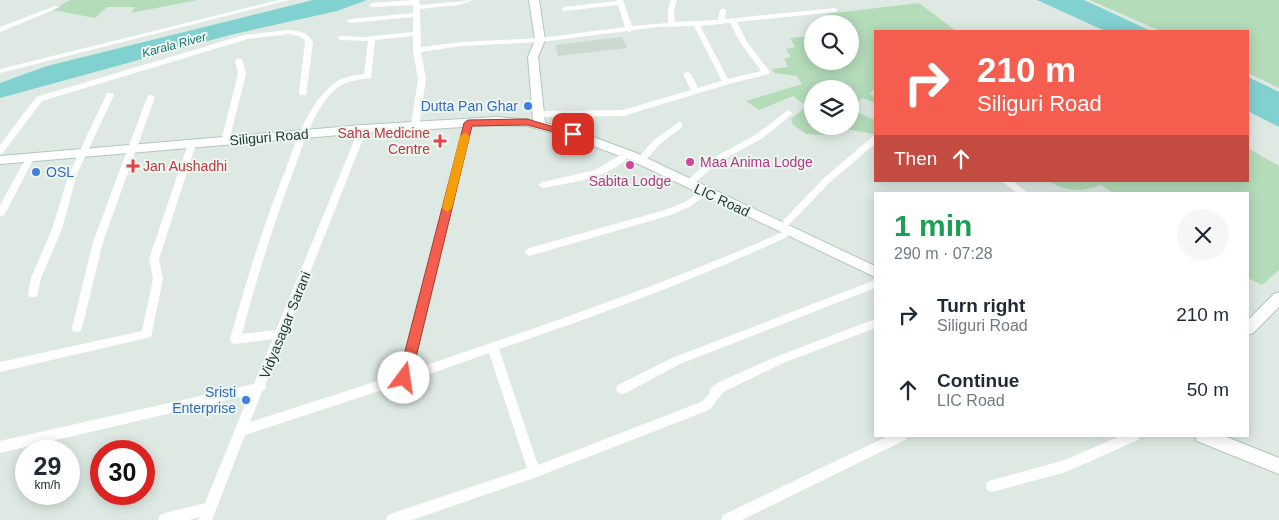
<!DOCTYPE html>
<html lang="en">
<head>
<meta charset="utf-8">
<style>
	:root { --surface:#fff; --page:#f6f6f7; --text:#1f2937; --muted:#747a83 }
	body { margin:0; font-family:Helvetica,sans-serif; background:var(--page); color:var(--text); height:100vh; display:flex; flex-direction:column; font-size:19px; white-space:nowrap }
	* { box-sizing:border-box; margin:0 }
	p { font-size:16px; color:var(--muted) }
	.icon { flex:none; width:28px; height:28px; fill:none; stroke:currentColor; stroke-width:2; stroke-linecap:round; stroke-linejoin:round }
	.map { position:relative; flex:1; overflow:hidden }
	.side { position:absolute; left:874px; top:192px; width:375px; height:245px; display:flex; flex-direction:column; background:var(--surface); border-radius:0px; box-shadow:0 2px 12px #0003 }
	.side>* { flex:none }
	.guide { position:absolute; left:874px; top:30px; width:375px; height:152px; border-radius:0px; box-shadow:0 2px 12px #0003; background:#f55e4f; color:#fff; overflow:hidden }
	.fabs { position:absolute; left:804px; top:15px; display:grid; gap:10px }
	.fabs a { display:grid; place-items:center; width:55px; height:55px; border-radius:50%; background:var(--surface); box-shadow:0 2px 12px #0003; font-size:25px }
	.speed { position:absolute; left:15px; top:440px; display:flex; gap:10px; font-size:25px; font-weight:700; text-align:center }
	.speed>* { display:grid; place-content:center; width:65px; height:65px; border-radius:50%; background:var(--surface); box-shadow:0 2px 12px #0003; line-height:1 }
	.speed small { font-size:12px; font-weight:400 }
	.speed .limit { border:8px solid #d22; background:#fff; color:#111 }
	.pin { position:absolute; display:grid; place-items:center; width:42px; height:42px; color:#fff; margin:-21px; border-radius:10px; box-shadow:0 2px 8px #0006 }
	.me { position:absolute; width:55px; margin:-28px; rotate:14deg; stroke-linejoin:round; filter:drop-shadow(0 0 4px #0008) }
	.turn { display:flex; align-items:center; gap:18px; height:105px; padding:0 20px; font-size:22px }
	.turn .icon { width:65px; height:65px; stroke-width:2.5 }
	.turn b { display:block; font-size:35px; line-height:42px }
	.then { display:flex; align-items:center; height:48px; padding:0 20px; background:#0003; gap:10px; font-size:19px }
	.round { display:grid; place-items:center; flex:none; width:52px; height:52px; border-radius:26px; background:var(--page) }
	.summary { display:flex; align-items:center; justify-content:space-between; height:85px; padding:0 20px }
	h1 { font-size:30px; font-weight:700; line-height:38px; color:#1e9e55 }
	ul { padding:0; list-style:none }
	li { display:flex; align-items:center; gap:15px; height:75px; padding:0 20px }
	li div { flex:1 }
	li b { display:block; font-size:19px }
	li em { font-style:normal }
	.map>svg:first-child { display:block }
</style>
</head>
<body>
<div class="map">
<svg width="1279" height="520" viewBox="0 0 1279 520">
	<rect width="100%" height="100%" fill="#dde9e2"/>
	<path fill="#cbd9d0" d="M622,37l5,11 -69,8 -3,-11z"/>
	<path fill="#b4dcb9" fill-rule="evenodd" d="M70,0h127l-66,13 4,-6h-28l-12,11 -42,-8z
		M1090,0h189v88l-31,-15v-42h-88z
		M919,3l37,28h-81v58l-6,5 6,2v7l-13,-5 -10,12 23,10 -1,14 -35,-6 -16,7 -17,-1 -13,-9 -2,-6 16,-13 -14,-10 -34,14 -13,-9 56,-17 -5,-8 -22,-3 -3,-4 16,-2 -4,-8 7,-2 -5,-8 9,-2 -5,-9 22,-2v25h38v-37h-32l13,-4 -4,-6zM812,89h38v37h-38z
		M1248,148l31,18v104l-17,15 -14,-7v-84h-133l-14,-9c-24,8 -32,6 -54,-4h201z"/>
	<path fill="#82d1d1" d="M313,0h54l-30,11 -107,24 -230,63v-15l47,-17z
		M1037,0h47l67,31h-46z
		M1248,77l31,15v35l-31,-16z"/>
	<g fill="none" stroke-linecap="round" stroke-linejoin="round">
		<defs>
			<path id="secondary" d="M529,0h10l6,40 -7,17 7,66 32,8 59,22 239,113v11l-247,-118 -59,-22 -42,-11 -31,-1 -133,8 -363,31v-8l363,-31 133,-8 37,3 -5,-63 7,-17z
				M1279,292v15l-26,26 -5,2v-15l26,-26z
				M1195,436h29l55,22v16l-82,-33z"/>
		</defs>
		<use href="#secondary" stroke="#b0c9bc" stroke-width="2"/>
		<path fill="#fff" fill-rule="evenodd" d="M279,0h11l-290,73v-4z
			M413,0h6l1,5 54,-5 -15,5 -39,4 1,38 41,-5 78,-4 85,-11 -7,-22 -54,6 -3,-2 3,-2 53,-6v-1h6l9,26 36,-3v-13l3,-10h6l-3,10 1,12 43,-2 2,-10 3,-2 3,2 -1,9 110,-11 3,2 -3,2 -98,10 10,20 23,30 -1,2 -40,10 -106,32 -86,1 -4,-3 4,-3 86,-1 68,-20 -8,-16 4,-2 4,2 7,14 24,-7 -28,-55 -36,1 -25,3 -3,2 -3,-1 -87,11 -78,4 -41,6 5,27 -7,47 -4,3 -4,-3 7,-47 -5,-28v-15l-38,4 -4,38c-12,2 -23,2 -33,9 -23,19 -33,53 -43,80 -21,55 -38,110 -53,167l34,-4 83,-201 1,-2h6l1,2 -102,257 1,2 -4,4 -12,30 149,-48 65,-251 4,-3 4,3 -60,247c126,-43 253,-85 375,-140h6l2,2 -2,2c-95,45 -194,81 -294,115l39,116 163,-63 7,-6 3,-8 8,-6 54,-24 102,-39v9l-94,36 -54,26c-8,5 -11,13 -18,20l-175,68 -122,42h-26l2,-5 5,-2 134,-45 -38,-115 -85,30 -159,52 -33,85h-14l2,-3 -11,3h-31l2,-5 5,-2 40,-10 44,-108 -249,58v-12l254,-57 19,-45 -38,5 -4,-2 -1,-3c16,-57 33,-113 55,-168 11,-29 22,-65 47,-86 9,-8 21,-10 32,-11l4,-33 -27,-1 -4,-2 4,-2 24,1 48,-5v-15l-63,6 -4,-2 4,-2 63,-6v-8l-41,2 -3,-2 3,-2zM730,23l10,19 21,29 -33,8 -28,-53z
			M55,6l5,1 -60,25v-5z
			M288,30c10,1 20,2 25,12l-7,53h-6l-1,-2 6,-51 -1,-3 -8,-4 -8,-1 -40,5 -206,62 -39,52 -3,1v-9l36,-48 208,-62z
			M236,59h6l1,2 3,13 -17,67 -4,3 -4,-3 17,-67 -3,-13z
			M107,93h6l1,2 -37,79 -15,55 -21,49 -4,19h-8l-1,-3 3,-16 21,-49 17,-55z
			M148,95h3l4,2 -52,145 -21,86 -1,3 -4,1 -4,-1 -1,-3 21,-86z
			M788,110l4,3 -1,2 -28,23 -44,24 -28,24h-6l-2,-2 2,-2 28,-24 44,-24z
			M679,122l3,1v4l-22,17 -16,18h-6l-1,-2 1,-2 16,-18z
			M875,136v8l-45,38 -46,48h-6l-2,-2 2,-2 46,-48 48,-41z
			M192,141l4,3 -37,115 4,20 -12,58 -151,35v-10l142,-31 11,-52 -4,-20 39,-115z
			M627,151l3,1 1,2c-20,25 -59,28 -88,34l-5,-3 5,-3 52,-12z
			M30,155l4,3 -29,56 -5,3v-12l26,-47z
			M1002,181h11l16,13h-11z
			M704,189l5,3 -2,2 -16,12 -20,9 -142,41 -5,-4 5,-4 136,-38 20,-8z
			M875,280v8l-195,76 -54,29 -4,1 -4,-1 -2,-4 2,-4 54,-27z
			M888,436h19l-2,4 -163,80h-21l2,-5z
			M1120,436h20l-2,4 -72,32 -74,20 -5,-2 -1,-4 1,-4 5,-2 73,-20z"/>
		<use href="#secondary" fill="#fff" fill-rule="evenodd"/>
	</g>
	<path fill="#f55e4f" stroke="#9f3d33" d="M527,119l51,15 -5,3 -46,-12 -55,1 -61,252 -2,4h-9l-2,-4 66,-255 4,-3z"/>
	<path fill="#f59e0b" d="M465,133l5,3 -18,72 -5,4 -5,-4 18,-72z"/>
	<g fill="#3f7fe0" stroke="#edf6f0" stroke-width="2">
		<circle cx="528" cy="106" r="5"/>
		<circle cx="36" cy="172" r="5"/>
		<circle cx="246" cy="400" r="5"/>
	</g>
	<g fill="#e0444e" stroke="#edf6f0" stroke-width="2">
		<path d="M437.5 133.5h5v5h5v5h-5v5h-5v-5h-5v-5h5z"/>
		<path d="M130.5 158.5h5v5h5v5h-5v5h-5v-5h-5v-5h5z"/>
	</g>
	<g fill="#d1479c" stroke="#edf6f0" stroke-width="2">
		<circle cx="690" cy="162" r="5"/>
		<circle cx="630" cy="165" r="5"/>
	</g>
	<g text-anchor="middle" stroke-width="4" stroke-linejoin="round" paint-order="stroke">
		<g font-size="12" font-style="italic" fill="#187375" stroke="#edf6f0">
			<text transform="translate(174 45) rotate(-15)" y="4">Karala River</text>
		</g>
		<g font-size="14" fill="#366cbe" stroke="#edf6f0" text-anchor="end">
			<text x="518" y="111">Dutta Pan Ghar</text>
			<text x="46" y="177" text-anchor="start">OSL</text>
			<text x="236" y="397">Sristi<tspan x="236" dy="16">Enterprise</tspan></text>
		</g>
		<g font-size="14" fill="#be3a42" stroke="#edf6f0" text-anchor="end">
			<text x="430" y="138">Saha Medicine<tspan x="430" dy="16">Centre</tspan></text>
			<text x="143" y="171" text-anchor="start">Jan Aushadhi</text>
		</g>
		<g font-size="14" fill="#1e392e" stroke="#edf6f0">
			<text transform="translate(269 137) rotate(-5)" y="5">Siliguri Road</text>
			<text transform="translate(722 200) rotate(25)" y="5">LIC Road</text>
			<text transform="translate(285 325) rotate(-68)" y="5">Vidyasagar Sarani</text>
		</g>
		<g font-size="14" fill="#b23c85" stroke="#edf6f0" text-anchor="start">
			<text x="700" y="167">Maa Anima Lodge</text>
			<text x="630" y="186" text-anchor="middle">Sabita Lodge</text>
		</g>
	</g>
</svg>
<div class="fabs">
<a><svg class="icon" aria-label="search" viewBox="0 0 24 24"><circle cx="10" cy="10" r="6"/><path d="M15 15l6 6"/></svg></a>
<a><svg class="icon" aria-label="layers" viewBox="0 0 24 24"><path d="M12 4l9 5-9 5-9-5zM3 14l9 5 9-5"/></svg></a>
</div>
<div class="speed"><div>29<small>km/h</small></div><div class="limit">30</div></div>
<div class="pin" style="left:573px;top:134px;background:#d93025"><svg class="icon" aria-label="arrive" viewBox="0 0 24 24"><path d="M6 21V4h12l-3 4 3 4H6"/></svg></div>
<svg class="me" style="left:404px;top:378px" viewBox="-20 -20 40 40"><circle r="19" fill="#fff"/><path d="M0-13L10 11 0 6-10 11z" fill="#f55e4f"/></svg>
<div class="guide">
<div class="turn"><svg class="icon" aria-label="right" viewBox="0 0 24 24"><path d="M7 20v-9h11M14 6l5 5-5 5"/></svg><div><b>210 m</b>Siliguri Road</div></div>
<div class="then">Then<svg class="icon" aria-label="ahead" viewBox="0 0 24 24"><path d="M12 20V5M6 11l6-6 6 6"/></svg></div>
</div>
<section class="side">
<div class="summary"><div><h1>1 min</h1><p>290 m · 07:28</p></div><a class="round"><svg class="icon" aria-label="close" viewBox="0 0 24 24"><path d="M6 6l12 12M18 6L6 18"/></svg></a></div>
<ul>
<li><svg class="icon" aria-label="right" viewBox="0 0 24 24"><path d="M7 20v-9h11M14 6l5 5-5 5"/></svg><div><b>Turn right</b><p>Siliguri Road</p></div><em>210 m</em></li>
<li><svg class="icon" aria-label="ahead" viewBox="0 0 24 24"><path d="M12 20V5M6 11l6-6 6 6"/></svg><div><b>Continue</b><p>LIC Road</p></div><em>50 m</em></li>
</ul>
</section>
</div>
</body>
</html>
